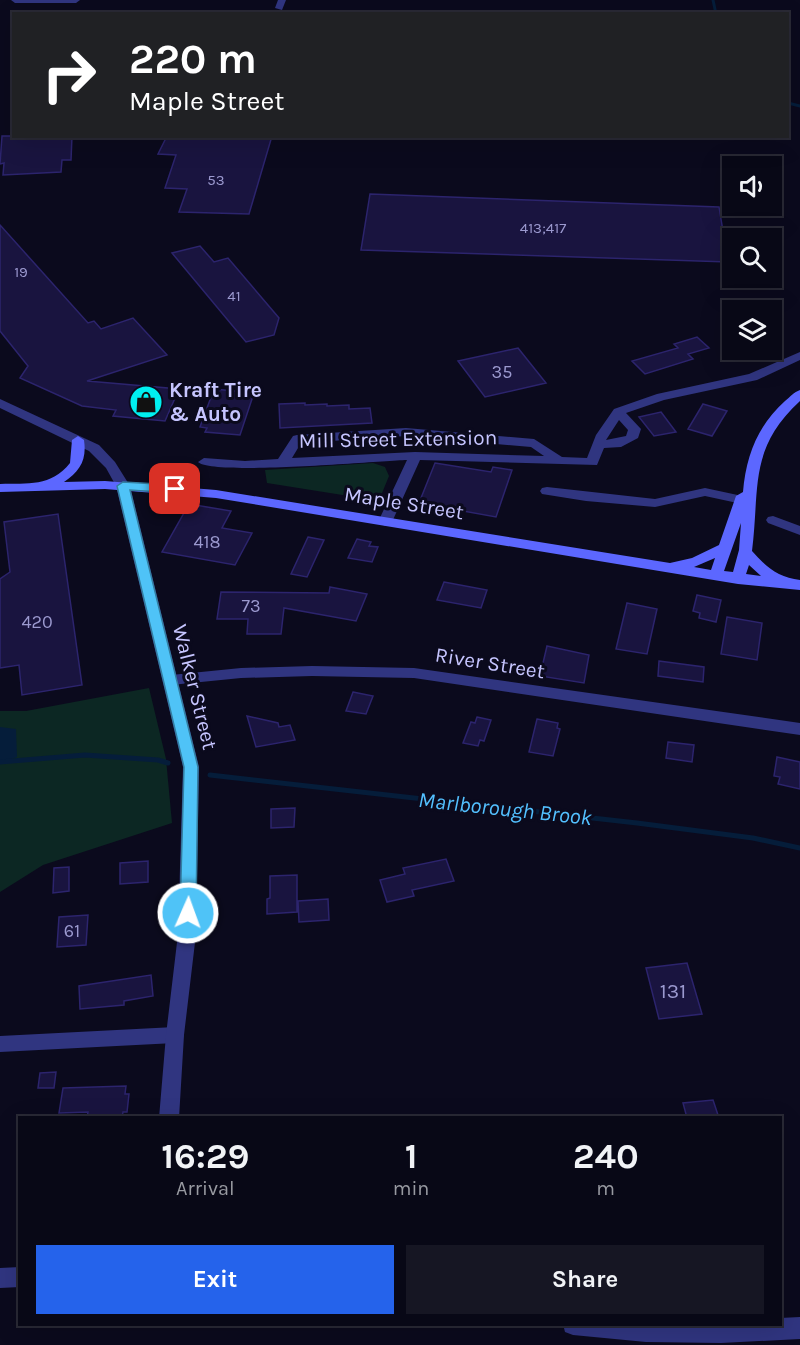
<!DOCTYPE html>
<html lang="en">
<head>
<meta charset="utf-8">
<style>
	:root { --surface:#080816; --page:#161623; --text:#f1f3f6; --muted:#989aa1; --line:#292935; --accent:#2563eb }
	body { margin:0; font-family:Karla,sans-serif; background:var(--page); color:var(--text); height:100vh; display:flex; flex-direction:column; font-size:22px; white-space:nowrap }
	* { box-sizing:border-box; margin:0 }
	p { font-size:20px; color:var(--muted) }
	.icon { flex:none; width:33px; height:33px; fill:none; stroke:currentColor; stroke-width:2; stroke-linecap:round; stroke-linejoin:round }
	.map { position:relative; flex:1; overflow:hidden }
	.side { position:absolute; left:18px; top:1116px; width:764px; height:210px; display:flex; flex-direction:column; background:var(--surface); border-radius:0px; box-shadow:0 6px 24px #0002,0 0 0 2px var(--line) }
	.side>* { flex:none }
	.banner { position:absolute; left:12px; top:12px; width:777px; height:126px; border-radius:0px; box-shadow:0 6px 24px #0002,0 0 0 2px var(--line); background:#202124; color:#fff; overflow:hidden }
	.tools { position:absolute; left:722px; top:156px; display:grid; gap:12px }
	.tools a { display:grid; place-items:center; width:60px; height:60px; border-radius:0px; background:var(--surface); box-shadow:0 6px 24px #0002,0 0 0 2px var(--line); font-size:30px }
	.pin { position:absolute; display:grid; place-items:center; width:51px; height:51px; color:#fff; margin:-26px; border-radius:12px; box-shadow:0 3px 9px #0006 }
	.me { position:absolute; width:66px; margin:-33px; rotate:2deg; stroke-linejoin:round; filter:drop-shadow(0 0 4px #0008) }
	.turn { display:flex; align-items:center; gap:21px; height:126px; padding:0 18px; font-size:27px }
	.turn .icon { width:78px; height:78px; stroke-width:2.5 }
	.turn b { display:block; font-size:42px; line-height:51px }
	.eta { display:flex; justify-content:space-evenly; align-items:center; height:102px; text-align:center }
	.eta b { font-size:36px; font-weight:700; line-height:42px }
	.cta { display:flex; gap:12px; margin-top:auto; padding:12px 18px }
	.cta a { flex:1; height:69px; border-radius:0px; background:var(--accent); color:#fff; font-size:24px; font-weight:700; line-height:69px; text-align:center }
	.cta a+a { background:var(--page); color:var(--text) }
	.map>svg:first-child { display:block }
</style>
</head>
<body>
<div class="map">
<svg width="800" height="1345" viewBox="0 0 800 1345">
	<rect width="100%" height="100%" fill="#0b0a1d"/>
	<path fill="#0c2723" d="M373,463l12,4 4,9 -9,22 -6,2 -107,-17 -2,-13z
		M149,688l17,71 6,64 -129,42 -43,27v-181h26z"/>
	<path fill="#051d3a" d="M0,727l16,2 1,28 -17,6z"/>
	<g fill="none" stroke-linecap="round" stroke-linejoin="round">
		<path stroke="#051d3a" stroke-width="3" d="M713,0l3,14
			M788,103l12,3"/>
		<path stroke="#051d3a" stroke-width="5" d="M0,762l85,-7 73,5 10,3
			M210,775l427,48 116,15 47,10"/>
	</g>
	<path fill="#19143f" stroke="#2c246d" stroke-width="1.5" d="M2,136h70l-1,24h-9l-1,12 -58,3 1,-12 -4,1z
		M167,136h105l-23,78 -70,-2 8,-23 -22,-1 11,-33 -18,-1z
		M370,194l349,13 9,55 -367,-12z
		M0,225l88,98 6,-2 7,8 32,-11 34,37 -80,26 92,8 -14,32 -52,-5 3,-6 -34,-4 -62,-28 8,-12 -28,-35z
		M200,246l14,16 14,-4 51,60 -5,17 -28,7 -74,-89z
		M697,337l12,11 -21,6 5,5 -48,15 -13,-13 46,-13 -4,-4z
		M518,348l28,35 -61,14 -27,-36z
		M214,389l40,4 -14,42 -35,-3 2,-4 -7,-1z
		M305,403v2l22,-1v2l22,-1v4l21,-1 2,15 -92,5 -1,-24z
		M703,404l24,7 -15,25 -24,-7z
		M661,412l15,20 -22,4 -15,-19z
		M435,463l56,9 2,-5 19,3 -16,47 -77,-14z
		M189,504l42,7 -9,17 30,5 -17,32 -73,-13z
		M58,514l24,171 -60,10 -3,-30 -19,3v-89l10,-7 -6,-50z
		M308,537l16,3 -17,37 -16,-3z
		M357,539l14,3 -2,4 9,1 -6,15 -24,-4z
		M444,582l43,8 -6,18 -44,-8z
		M330,587l37,7 -11,27 -72,-13 -3,26h-34l1,-15h-31l4,-27 108,1z
		M697,595l24,5 -5,22 -17,-4 1,-5 -7,-2z
		M627,603l30,6 -10,45 -31,-5z
		M727,617l35,6 -5,37 -36,-6z
		M547,646l42,9 -5,28 -44,-7z
		M659,661l45,6 -1,15 -45,-6z
		M353,692l20,4 -7,18 -20,-3z
		M247,716l31,7 1,4 11,-2 5,15 -39,7z
		M477,717l14,3 -7,21 -4,-1 -2,6 -15,-3 8,-21 4,1z
		M537,719l21,4 -1,5 3,1 -7,27 -24,-4z
		M668,742l26,3 -2,17 -26,-4z
		M777,757l23,5v27l-22,-5 2,-7 -6,-1z
		M295,808l-1,19 -23,1v-19z
		M446,859l8,22 -42,9 2,6 -27,6 -7,-22 25,-6 -2,-6z
		M148,861v21l-28,2v-21z
		M69,867v24l-16,2 1,-25z
		M297,875v37l-30,2v-15l3,-1v-22z
		M328,899l1,21 -30,2 -1,-21z
		M88,915l-2,30 -29,2 2,-30z
		M687,963l15,51 -43,5 -13,-51z
		M151,975l2,21 -29,5v4l-44,4 -1,-23z
		M56,1072l-2,16h-16l2,-15z
		M126,1086l-1,8h4l-2,18h-4l-1,6h-35l1,-6 -29,1 4,-25z
		M713,1100l6,18h-32l-4,-15z"/>
	<g fill="none" stroke-linecap="round" stroke-linejoin="round">
		<path fill="#303580" fill-rule="evenodd" d="M11,0h69l-4,3h-61z
			M278,0h8l-4,10 -7,-2z
			M800,352v8l-43,20 -93,20 -38,13 15,16 -3,9 -17,9 -17,1 -7,17 -177,-5 -28,62 -7,4 -7,-4 29,-62c-32,1 -195,16 -209,2l6,-4 41,3 33,-2 15,-23 4,-1 109,-7 128,11 28,18 25,1 9,-23 18,-26 43,-15 92,-20zM619,420l9,10 -2,6 -20,4zM406,436l125,11 13,9 -129,-4 -123,6 9,-15z
			M547,487l108,12 50,-11 42,9 2,3 -7,4 -37,-8 -50,11 -69,-6 -44,-7 -2,-3 2,-3z
			M773,516l27,10v9l-32,-12 -2,-3 2,-3z
			M312,666l102,2 386,55v12l-386,-57 -102,-2 -71,2 -70,7 -5,-1 -3,-4 3,-4 5,-1 70,-7z
			M175,1027l7,2 2,6 -2,6 -7,2 -175,9v-16z"/>
		<path fill="#303580" fill-rule="evenodd" d="M0,399l99,46 16,17 15,24 69,281 -3,167 -12,101 -5,83h-20l7,-83 12,-101 5,-167 -67,-281 -10,-18 -17,-17 -89,-43z
			M20,1267v20l-20,1v-20z
			M800,1317v22l-79,4 -75,-1 -73,-7 -8,-3 -2,-8h217v-6z"/>
		<path fill="#5c67ff" fill-rule="evenodd" d="M800,390v11c-52,48 -40,87 -48,150 14,16 27,27 48,29v10l-62,-6 -522,-86 -111,-9 -105,3v-8c28,-1 51,3 70,-21l2,-23 6,-4 6,4c3,20 -4,31 -20,42l41,-1 111,9 454,73 22,-5 27,-13 17,-49 7,-4c3,-36 15,-67 42,-91 5,-4 9,-9 15,-11zM741,523l-2,27 -6,22 -9,-1zM715,558l-4,12 -17,-3zM749,565l12,11 -15,-2z"/>
	</g>
	<path fill="#4fc3f7" stroke="#337fa1" stroke-width="1.5" d="M123,482l52,3 6,4 -6,4 -45,-3 68,277 -2,146 -3,4 -5,2 -6,-2 -2,-4 4,-146 -67,-281z"/>
	<defs>
		<symbol id="shop-disc" viewBox="-11 -11 22 22"><circle r="9.5" fill="#00eff0" stroke="#0b0a1d"/><path d="M-5-2.5h2.3a2.7 3.5 0 0 1 5.4 0H5L5.5 6h-11ZM-1.5-2.5h3a1.5 2.3 0 0 0-3 0Z" fill="#111"/></symbol>
	</defs>
	<g fill-rule="evenodd">
		<use href="#shop-disc" x="127" y="383" width="38" height="38"/>
	</g>
	<g text-anchor="middle" stroke-width="6" stroke-linejoin="round" paint-order="stroke">
		<g font-size="15" fill="#9b99cf">
			<text x="216" y="185">53</text>
			<text x="543" y="233">413;417</text>
			<text x="21" y="277">19</text>
			<text x="234" y="301">41</text>
		</g>
		<g font-size="18" fill="#9b99cf">
			<text x="502" y="378">35</text>
			<text x="207" y="548">418</text>
			<text x="251" y="612">73</text>
			<text x="37" y="628">420</text>
			<text x="72" y="937">61</text>
		</g>
		<g font-size="21" font-weight="bold" fill="#c6c5ff" stroke="#0b0a1d" text-anchor="start">
			<text x="169" y="397">Kraft Tire<tspan x="169" dy="24">&amp; Auto</tspan></text>
		</g>
		<g font-size="21" fill="#c6c5ff" stroke="#0b0a1d">
			<text transform="translate(398 439) rotate(-1)" y="7">Mill Street Extension</text>
			<text transform="translate(404 503) rotate(9)" y="7">Maple Street</text>
			<text transform="translate(490 663) rotate(9)" y="7">River Street</text>
			<text transform="translate(195 687) rotate(76)" y="7">Walker Street</text>
		</g>
		<g font-size="21" fill="#9b99cf">
			<text x="673" y="998">131</text>
		</g>
		<g font-size="22" font-style="italic" fill="#53c0ff" stroke="#0b0a1d">
			<text transform="translate(505 808) rotate(6)" y="8">Marlborough Brook</text>
		</g>
	</g>
</svg>
<div class="tools">
<a><svg class="icon" aria-label="sound" viewBox="0 0 24 24"><path d="M4 9h4l5-4v14l-5-4H4zM17 9q2 3 0 6"/></svg></a>
<a><svg class="icon" aria-label="search" viewBox="0 0 24 24"><circle cx="10" cy="10" r="6"/><path d="M15 15l6 6"/></svg></a>
<a><svg class="icon" aria-label="layers" viewBox="0 0 24 24"><path d="M12 4l9 5-9 5-9-5zM3 14l9 5 9-5"/></svg></a>
</div>
<div class="pin" style="left:175px;top:489px;background:#d93025"><svg class="icon" aria-label="arrive" viewBox="0 0 24 24"><path d="M6 21V4h12l-3 4 3 4H6"/></svg></div>
<svg class="me" style="left:188px;top:913px" viewBox="-20 -20 40 40"><circle r="17" fill="#4fc3f7" stroke="#fff" stroke-width="3"/><path d="M0-11L8 9 0 5-8 9z" fill="#fff"/></svg>
<div class="banner">
<div class="turn"><svg class="icon" aria-label="right" viewBox="0 0 24 24"><path d="M7 20v-9h11M14 6l5 5-5 5"/></svg><div><b>220 m</b>Maple Street</div></div>
</div>
<section class="side">
<div class="eta">
<div><b>16:29</b><p>Arrival</p></div>
<div><b>1</b><p>min</p></div>
<div><b>240</b><p>m</p></div>
</div>
<div class="cta"><a>Exit</a><a>Share</a></div>
</section>
</div>
</body>
</html>
